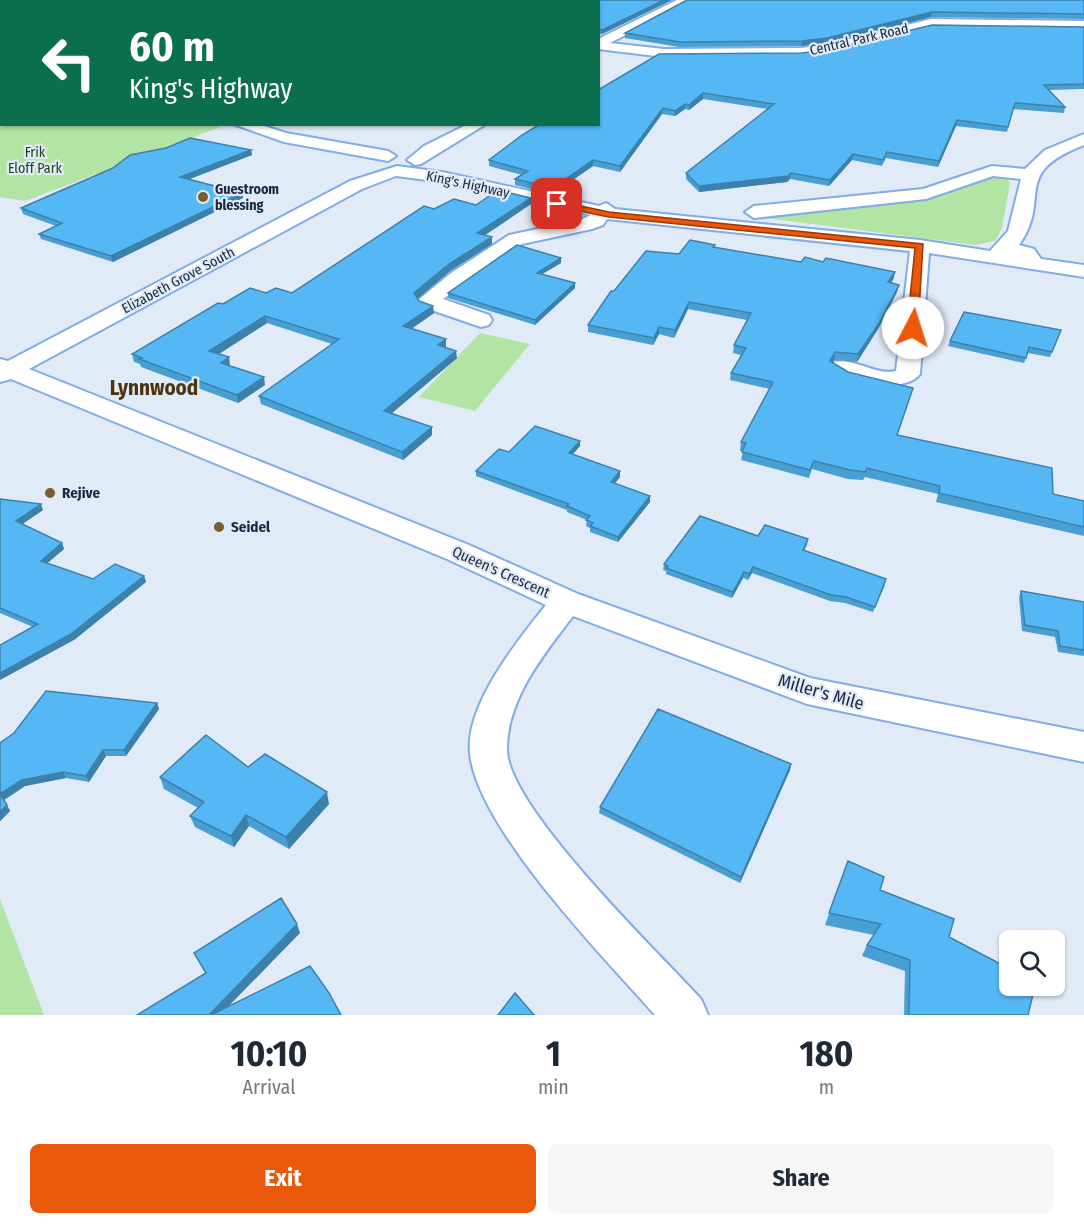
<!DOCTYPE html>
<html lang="en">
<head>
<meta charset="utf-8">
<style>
	:root { --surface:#fff; --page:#f6f6f7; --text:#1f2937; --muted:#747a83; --accent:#ea580c }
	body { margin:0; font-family:"Fira Sans Condensed",sans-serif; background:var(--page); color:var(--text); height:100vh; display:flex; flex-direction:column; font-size:22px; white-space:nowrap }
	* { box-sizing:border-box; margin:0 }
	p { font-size:20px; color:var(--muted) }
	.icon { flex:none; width:33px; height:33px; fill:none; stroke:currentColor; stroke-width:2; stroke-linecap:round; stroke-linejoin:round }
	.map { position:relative; height:1015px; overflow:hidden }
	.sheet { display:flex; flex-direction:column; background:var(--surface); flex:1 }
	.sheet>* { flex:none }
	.guide { position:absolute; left:0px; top:0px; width:600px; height:126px; box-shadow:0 2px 4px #0004; background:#0b6e4f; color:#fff; overflow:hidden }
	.controls { position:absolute; left:999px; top:930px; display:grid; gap:12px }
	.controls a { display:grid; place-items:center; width:66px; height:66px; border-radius:9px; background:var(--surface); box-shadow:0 2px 4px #0004; font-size:30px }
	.pin { position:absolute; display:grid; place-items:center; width:51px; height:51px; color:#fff; margin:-26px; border-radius:12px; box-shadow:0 3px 9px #0006 }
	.me { position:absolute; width:66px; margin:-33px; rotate:5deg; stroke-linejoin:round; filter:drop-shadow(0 0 4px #0008) }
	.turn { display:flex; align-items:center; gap:21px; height:126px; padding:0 30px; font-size:27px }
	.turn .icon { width:78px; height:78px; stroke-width:2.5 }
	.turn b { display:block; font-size:42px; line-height:51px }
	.eta { display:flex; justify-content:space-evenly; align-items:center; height:102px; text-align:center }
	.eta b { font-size:36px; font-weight:700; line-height:42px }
	.action { display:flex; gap:12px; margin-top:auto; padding:12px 30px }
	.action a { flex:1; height:69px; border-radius:9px; background:var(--accent); color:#fff; font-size:24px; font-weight:700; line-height:69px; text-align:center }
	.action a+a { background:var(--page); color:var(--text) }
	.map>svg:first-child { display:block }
</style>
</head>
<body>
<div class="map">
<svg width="1084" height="1015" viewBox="0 0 1084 1015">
	<rect width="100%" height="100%" fill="#e1eaf7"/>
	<path fill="#b2e5a3" d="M0,0h62l-60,2v122h214l4,3 -195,74 -25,-4z
		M996,174l10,3 4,6 -8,45 -7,13 -20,4 -209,-27 11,-4c56,-7 122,-8 176,-24 15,-4 27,-14 43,-16z
		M480,333l50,11 -55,67 -56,-14z
		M0,899l44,116h-44z"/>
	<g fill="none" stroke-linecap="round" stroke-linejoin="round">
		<defs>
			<path id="minor" d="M62,0h12l-12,2z
				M677,0h15l-82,43 54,6 137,-1 26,-3 104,-26 153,2v8l-153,-2 -104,26 -26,3 -137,1 -66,-8v-10z
				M0,96h2l-2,9z
				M233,124h25l28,9 102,18 8,5 -8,5 -104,-19z
				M468,124h18l-65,40 -6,1 -8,-5 17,-14z
				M1084,134v11c-75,29 -31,53 -65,100l15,4 7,10 43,6v12l-155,-24 -9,121c-14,20 -78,10 -90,-7l4,-5c21,-5 41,14 62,9l14,-120 -303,-32 -4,6 -11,4 -70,15 -79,55 46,16 3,5 -3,5 -8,2 -61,-21 -3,-5 34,-28 58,-38 71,-15 11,-5 -149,-33 -46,-6 -34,13 -333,180 440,176 109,49 232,84 274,54v30l-277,-58 -234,-88c-29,38 -66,83 -66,133 -1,57 152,204 194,250l7,16h-53c-51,-58 -178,-187 -185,-262 -5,-48 48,-113 76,-148l-99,-46 -436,-180 -11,3v-23l8,2 342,-180 47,-15 45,6 157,34 7,-3 9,6 305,31 70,11 18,-20 13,-52 -28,-3 -67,23 -172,19 -9,-6 9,-6 169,-17 69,-23 33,3 20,-19z"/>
		</defs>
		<use href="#minor" stroke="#83abe7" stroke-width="4"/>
		<use href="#minor" fill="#fff" fill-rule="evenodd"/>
	</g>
	<path fill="#499ed2" d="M450,0h222l-70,34h-4v-32z
		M1084,0v19l-153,-2 -104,26 -26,3 -122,1 -54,-9v-5z
		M1084,27v62l-35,1 16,17 -1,6 -51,-4 -6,23 -51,-6 -18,41 -52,-9 -4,8 -30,-6 -23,26 -39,-7 -3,3 -88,10 -13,-13v-6l82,-64 -65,-10 -14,11 -4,-1 -10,7 -13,-2 -42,58 -27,-6 -29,20 -4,-1 -12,8 -33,-8v-6l7,-4 -33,-9v-6l313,-107z
		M251,150l1,5 -63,24 53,14 1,5 -130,64 -72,-23 -2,-5 17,-8 -33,-12 -2,-6z
		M531,198v6l-46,31 7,9 -42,27 -33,27 2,3 15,12 -23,16 35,10 -1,8 12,11 -65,55 40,14v8l-29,25 -142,-56 -2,-8 73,-52 -65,-21 -48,31 11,11v1l35,19 -27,18 -97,-36 -1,-3 -6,-2 -2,-8 91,-50 43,-11h26l142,-84 42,-4z
		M714,248l87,14h22l72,10 -2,8 -2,2 8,3 -2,7 -19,37 -21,33 -23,-2 -2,2 66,73 155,59 31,7v35l-148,-34 2,-8 -73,-17 -2,3 -15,-1 -36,-10 -3,9 -68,-18 2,-9h-3l1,-9 29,-53 -40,-9 1,-7 10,-18 -8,-2 1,-8 13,-25 -59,-11 -14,29 -15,-4 -6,11 -65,-13v-7l26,-34 65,-37z
		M561,263l-19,11 33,14 -40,37 -87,-27v-5z
		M1061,330l-11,27 -22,-4 -4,10 -76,-17 2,-5z
		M580,441v5l-7,8 47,17v6l-6,7 36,12v6l-32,40 -28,-10v-4l-4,-2 1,-6 -20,-8v-2l-91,-34v-5l33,-19z
		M0,499l43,11 -21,14 40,19 2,6 -17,14 46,16 51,-3 2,6 -72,58 -41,-13 -33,-14z
		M758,536l50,3 -1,6 -3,6 81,34 -12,27 -28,-9 -15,-2 -78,-28 -4,7 -5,-2 -11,20 -66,-24v-3l-3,-1 1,-6z
		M1021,591l63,11v54l-26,-4 -3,-15 -33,-6 -3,-34z
		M157,703l2,6 -33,47h-20l-17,26 -23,-4 -41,8 -21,14 6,11 -10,10v-78z
		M791,764l-1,6 -50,113 -141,-70 1,-6z
		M248,767l81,37 -40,45 -40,-23 -15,21 -39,-20 -5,-11 8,-8 -34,-19 -4,-12z
		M848,861l32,29 69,47 79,78h-124l1,-44 -43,-15 5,-11 7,-10 -49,-10z"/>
	<path fill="#3c81ab" d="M664,0h8l-70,34v-4z
		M932,12l-1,5 -104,26 -26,3 1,-5z
		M703,93v6l-14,11v-5z
		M685,104v5l-10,7v-5z
		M663,108l-1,6 -42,58v-6z
		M957,120l-1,6 -18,41 1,-6z
		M251,150l1,5 -70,27 -2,-5z
		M853,154l-1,6 -23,26 1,-6z
		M593,160v6l-29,20v-6z
		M791,173l-1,6 -3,3 -88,10v-6z
		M560,179v6l-12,8 1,-6z
		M242,193l1,5 -130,64 -2,-6z
		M531,198v6l-53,36 -1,-7z
		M492,237v7l-42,27 -35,30 -1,-8 35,-29z
		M561,258v5l-24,14v-4z
		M895,272l-2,8 -7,9 2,-7z
		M575,283v5l-40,37v-5z
		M899,285l-2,7 -19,37 -21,33 1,-8z
		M689,302l-1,7 -14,29 1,-8z
		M433,306l1,7 -30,21 -1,-8z
		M265,316l2,7 -56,36 -2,-8z
		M659,327v7l-6,11 1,-7z
		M446,339v8l-7,6 -1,-8z
		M456,351l1,7 -72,61 -1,-8z
		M835,352l-1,8 -5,9 1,-8z
		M229,357l1,8 -8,5 -1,-7z
		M264,377l1,8 -27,18 -1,-8z
		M432,427v8l-29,25 -1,-8z
		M580,441v5l-11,12v-5z
		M620,471v6l-9,11v-6z
		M650,496v6l-32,40v-5z
		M41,504l2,6 -25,17 -2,-6z
		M62,543l2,6 -21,18 -2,-6z
		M753,567l-1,6 -4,7 1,-6z
		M744,572l-1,6 -11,20 1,-6z
		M144,576l2,6 -72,58 -74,40v-7z
		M157,703l2,6 -33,47 -2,-6z
		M103,750l3,6 -17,26 -3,-6z
		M791,764l-1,6 -50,113 1,-6z
		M63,772l3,6 -41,8 -21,14 -4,-6 22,-14z
		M327,792l2,12 -40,45 -3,-12z
		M7,805l3,6 -10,10v-9z
		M246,815l3,11 -15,21 -3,-11z
		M297,924l3,9 -80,82h-11z"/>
	<path fill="#55b8f4" stroke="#3c81ab" stroke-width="1.5" d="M104,0h245l4,2h-247z
		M450,0h214l-62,30 -4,-1v-27h-151z
		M687,0h397v14l-152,-2 -105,26 -25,3 -122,1 -55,-9z
		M932,25l152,2v57l-40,1 21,22 -50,-4 -7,24 -51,-7 -18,41 -52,-9 -4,8 -30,-6 -23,26 -39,-7 -3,3 -89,10 -13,-13 88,-69 -71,-11 -14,12 -4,-1 -10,7 -12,-3 -43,58 -27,-6 -29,20 -4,-1 -11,8 -34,-8 13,-8 -39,-11 33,-25 18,-11h58v-34l61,-36 143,-1 26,-3z
		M190,138l61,12 -71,27 62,16 -131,63 -72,-22 23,-11 -41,-15 92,-40 17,-13 36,-7z
		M498,190l33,8 -54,35 15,4 -43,27 -35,29 5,8 14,5 -30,20 43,13 -8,6 18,6 -72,60 48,16 -30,25 -143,-56 80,-57 -74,-23 -56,35 20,6 -8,6 43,14 -27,18 -98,-36 3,-1 -10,-4 86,-51 5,1 27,-16 16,5 10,-5 16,5 132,-87 10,3 20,-10 22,6z
		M690,240l25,5 -2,2 88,15 4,-5 18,5 3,-4 69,14 -7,10 11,3 -19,37 -22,32 -23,-2 -5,9 18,11 65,16 -16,47 155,33 1,26 31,7v26l-145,-34 1,-7 -73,-18 -2,4 -15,-2 -36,-9 -4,9 -68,-18 4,-9 -5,-1 32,-60 -42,-9 15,-25 -12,-3 17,-32 -62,-11 -14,28 -16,-3 -5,11 -66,-13 23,-34h3l32,-40 33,3z
		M517,245l44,13 -24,15 38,10 -40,37 -87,-27z
		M964,312l97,18 -9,22 -23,-5 -3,11 -76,-17z
		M535,426l45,15 -11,12 51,18 -9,11 39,14 -32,41 -28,-11 3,-3 -7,-3 4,-4 -23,-10 2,-2 -93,-33 23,-22 10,3z
		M0,499l41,5 -25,17 46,22 -21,18 52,18 22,-15 29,12 -73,58 -71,39v-28l38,-21 -38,-16z
		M700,516l58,20 7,-11 43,14 -5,11 83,29 -11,28 -29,-10 -15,-2 -78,-28 -4,7 -5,-2 -11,20 -67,-24 2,-2 -4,-2z
		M1021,591l63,11v48l-24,-4 -2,-15 -33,-6z
		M46,691l111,12 -33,47h-21l-17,26 -23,-4 -41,8 -22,14 7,11 -7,7v-69l14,-10z
		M658,709l133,55 -50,113 -141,-70z
		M206,735l42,32 17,-13 62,38 -41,45 -40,-22 -15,21 -41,-20 14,-14 -44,-25z
		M848,861l36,16 -4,13 74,29 -5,18 61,32v17h25l-7,29h-119l1,-55 -43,-15 14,-21 -52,-11z
		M281,898l16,26 -88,91h-72l69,-42 -12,-20z
		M310,966l19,27 12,22h-130z
		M515,993l19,22h-36z"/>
	<path fill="#ea580c" stroke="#983908" stroke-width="1.5" d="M557,201l52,11 314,32 -5,84 -5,3 -6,-3 8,-80 -306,-31 -55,-11z"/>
	<g fill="#795e30" stroke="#e1eaf7" stroke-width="2">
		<circle cx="203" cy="197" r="6"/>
		<circle cx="50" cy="493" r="6"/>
		<circle cx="219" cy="527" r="6"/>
	</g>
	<g text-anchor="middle" stroke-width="4.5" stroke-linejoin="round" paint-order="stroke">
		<g font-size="14" fill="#182840" stroke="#e1eaf7">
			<text transform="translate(859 39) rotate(-13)" y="5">Central Park Road</text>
			<text transform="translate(468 184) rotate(12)" y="5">King's Highway</text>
			<text transform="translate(178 280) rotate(-28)" y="5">Elizabeth Grove South</text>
		</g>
		<g font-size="14" fill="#24421a" stroke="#e1eaf7">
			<text x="35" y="157">Frik<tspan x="35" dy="16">Eloff Park</tspan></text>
		</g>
		<g font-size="14" font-weight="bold" fill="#182840" stroke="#e1eaf7" text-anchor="start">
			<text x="215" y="194">Guestroom<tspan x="215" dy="16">blessing</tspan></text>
		</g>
		<g font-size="15" font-weight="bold" fill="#182840" stroke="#e1eaf7" text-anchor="start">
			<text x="62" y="498">Rejive</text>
			<text x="231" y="532">Seidel</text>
		</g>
		<g font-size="15" fill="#182840" stroke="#e1eaf7">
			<text transform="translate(501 572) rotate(24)" y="5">Queen's Crescent</text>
		</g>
		<g font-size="18" fill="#182840" stroke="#e1eaf7">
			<text transform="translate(821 692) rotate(16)" y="6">Miller's Mile</text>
		</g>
		<g font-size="21" font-weight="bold" fill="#4a350f" stroke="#e1eaf7">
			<text x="154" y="395">Lynnwood</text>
		</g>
	</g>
</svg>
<div class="controls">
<a><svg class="icon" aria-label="search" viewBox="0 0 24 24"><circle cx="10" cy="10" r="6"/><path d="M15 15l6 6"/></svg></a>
</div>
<div class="pin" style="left:557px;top:204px;background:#d93025"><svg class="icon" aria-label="arrive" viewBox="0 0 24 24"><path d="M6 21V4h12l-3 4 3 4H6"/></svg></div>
<svg class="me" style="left:913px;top:328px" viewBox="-20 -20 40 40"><circle r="19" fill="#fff"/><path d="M0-13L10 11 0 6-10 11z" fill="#ea580c"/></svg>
<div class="guide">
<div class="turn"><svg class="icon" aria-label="left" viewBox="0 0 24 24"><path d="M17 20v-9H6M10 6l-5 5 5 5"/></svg><div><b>60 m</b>King's Highway</div></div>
</div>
</div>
<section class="sheet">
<div class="eta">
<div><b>10:10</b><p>Arrival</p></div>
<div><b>1</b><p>min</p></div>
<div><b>180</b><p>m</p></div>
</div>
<div class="action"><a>Exit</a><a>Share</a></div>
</section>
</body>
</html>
